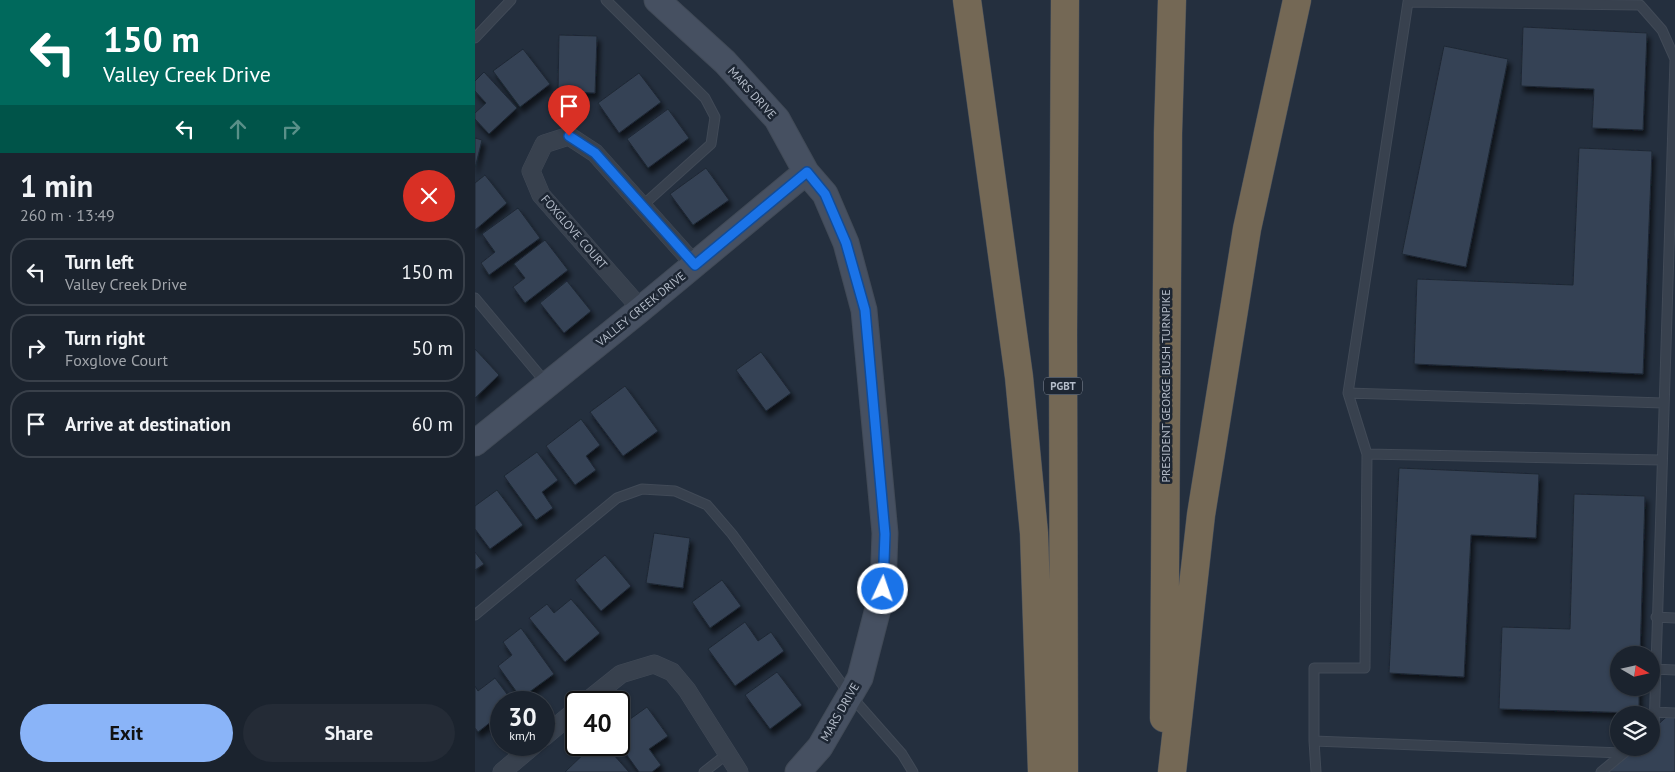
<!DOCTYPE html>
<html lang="en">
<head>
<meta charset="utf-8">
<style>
	:root { --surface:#1b232e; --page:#242b36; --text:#f1f3f6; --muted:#a0a4aa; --line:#39404a; --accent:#8ab4f8 }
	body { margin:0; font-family:"PT Sans",sans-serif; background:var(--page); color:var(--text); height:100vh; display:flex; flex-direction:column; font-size:19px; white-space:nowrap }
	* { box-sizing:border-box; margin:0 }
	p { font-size:16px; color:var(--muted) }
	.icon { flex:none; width:28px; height:28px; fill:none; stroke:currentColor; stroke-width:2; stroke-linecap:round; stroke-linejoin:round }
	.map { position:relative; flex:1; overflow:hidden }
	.drawer { display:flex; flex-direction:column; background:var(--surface); width:475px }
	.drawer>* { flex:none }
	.hud { background:#00695c; color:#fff; overflow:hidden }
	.needle { width:32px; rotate:99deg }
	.fabs { position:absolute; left:1135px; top:646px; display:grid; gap:10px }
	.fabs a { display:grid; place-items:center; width:50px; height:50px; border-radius:50%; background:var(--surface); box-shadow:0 1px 4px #0004,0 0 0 1px var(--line); font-size:25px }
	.speed { position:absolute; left:15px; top:691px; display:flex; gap:10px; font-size:25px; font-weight:700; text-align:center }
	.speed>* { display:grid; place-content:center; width:65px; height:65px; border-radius:50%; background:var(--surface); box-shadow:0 1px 4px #0004,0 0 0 1px var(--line); line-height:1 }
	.speed small { font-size:12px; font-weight:400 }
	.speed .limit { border:2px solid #111; border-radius:8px; background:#fff; color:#111 }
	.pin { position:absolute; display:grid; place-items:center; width:42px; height:42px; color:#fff; margin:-51px -21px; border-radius:50% 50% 50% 0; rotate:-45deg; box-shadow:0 0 5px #0007 }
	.pin .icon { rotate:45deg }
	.me { position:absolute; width:55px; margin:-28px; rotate:3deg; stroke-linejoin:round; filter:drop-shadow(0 0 4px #0008) }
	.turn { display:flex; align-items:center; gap:18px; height:105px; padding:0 20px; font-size:22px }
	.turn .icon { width:65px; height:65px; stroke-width:2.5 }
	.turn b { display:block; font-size:35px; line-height:42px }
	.lanes { display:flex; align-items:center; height:48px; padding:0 20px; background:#0003; justify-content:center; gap:25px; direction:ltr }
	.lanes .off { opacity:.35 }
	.round { display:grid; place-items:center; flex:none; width:52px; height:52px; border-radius:26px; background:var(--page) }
	.headline { display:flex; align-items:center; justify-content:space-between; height:85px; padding:0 20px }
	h1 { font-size:30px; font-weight:700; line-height:38px }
	.primary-button { display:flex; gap:10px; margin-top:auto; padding:10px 20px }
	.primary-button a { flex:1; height:58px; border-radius:30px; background:var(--accent); color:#111; font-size:20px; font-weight:700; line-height:58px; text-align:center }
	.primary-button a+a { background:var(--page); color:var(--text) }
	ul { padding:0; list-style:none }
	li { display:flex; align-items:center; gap:15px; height:68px; margin:0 10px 8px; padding:0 10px; border:2px solid var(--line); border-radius:20px }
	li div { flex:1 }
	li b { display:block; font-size:19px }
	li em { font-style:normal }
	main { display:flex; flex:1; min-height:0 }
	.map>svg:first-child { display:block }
</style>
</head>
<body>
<main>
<section class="drawer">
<div class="hud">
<div class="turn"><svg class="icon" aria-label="left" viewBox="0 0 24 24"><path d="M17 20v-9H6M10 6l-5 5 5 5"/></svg><div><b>150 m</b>Valley Creek Drive</div></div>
<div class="lanes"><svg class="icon" aria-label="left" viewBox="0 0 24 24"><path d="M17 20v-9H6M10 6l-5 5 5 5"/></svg><svg class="icon off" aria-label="ahead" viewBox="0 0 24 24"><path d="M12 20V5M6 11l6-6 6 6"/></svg><svg class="icon off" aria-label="right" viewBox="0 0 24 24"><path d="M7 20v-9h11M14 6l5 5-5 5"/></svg></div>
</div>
<div class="headline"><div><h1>1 min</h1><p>260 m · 13:49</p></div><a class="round" style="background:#d93025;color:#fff"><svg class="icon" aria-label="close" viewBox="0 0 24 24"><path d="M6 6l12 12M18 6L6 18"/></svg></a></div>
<ul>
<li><svg class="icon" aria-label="left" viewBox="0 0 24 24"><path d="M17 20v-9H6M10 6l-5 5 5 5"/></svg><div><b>Turn left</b><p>Valley Creek Drive</p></div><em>150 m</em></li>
<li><svg class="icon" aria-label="right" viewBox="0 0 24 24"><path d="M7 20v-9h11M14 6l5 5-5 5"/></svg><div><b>Turn right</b><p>Foxglove Court</p></div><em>50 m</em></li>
<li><svg class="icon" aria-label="arrive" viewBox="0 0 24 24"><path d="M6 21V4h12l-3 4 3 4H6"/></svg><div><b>Arrive at destination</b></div><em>60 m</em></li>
</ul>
<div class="primary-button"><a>Exit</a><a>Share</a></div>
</section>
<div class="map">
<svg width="1200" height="772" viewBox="0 0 1200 772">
	<defs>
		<filter id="shadow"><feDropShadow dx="3" dy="5.5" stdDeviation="2.5" flood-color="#0009"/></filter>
	</defs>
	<rect width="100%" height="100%" fill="#242f3e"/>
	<path fill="#364354" stroke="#1f2835" filter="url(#shadow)" d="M1048,27l124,6 -4,97 -51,-2 2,-39 -73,-3z
		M84,35l38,1 -2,57 -37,-1z
		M969,46l64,13 -42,208 -64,-13z
		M48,49l27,35 -30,23 -27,-36z
		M9,72l33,36 -28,26 -14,-15v-6l11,-10 -11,-12v-10z
		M164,73l22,29 -42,31 -21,-30z
		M193,109l21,29 -41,30 -21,-29z
		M0,138l7,2 -7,28z
		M1104,148l73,3 -9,223 -229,-10 3,-85 156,6z
		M231,168l23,32 -36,25 -23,-31z
		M10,175l22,28 -32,27v-47z
		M43,208l22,30 -51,37 -8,-12 14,-11 -13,-18z
		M70,240l23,30 -43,33 -12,-16 12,-9 -11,-14z
		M92,281l24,30 -27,22 -24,-30z
		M0,349l24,26 -24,23z
		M286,352l30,41 -25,18 -30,-41z
		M150,386l33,45 -35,25 -33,-44z
		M106,419l19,26 -14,11 10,14 -21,15 -29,-39z
		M62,452l21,28 -16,12 11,16 -17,12 -32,-44z
		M924,468l140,6 -3,64 -65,-3 -7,142 -75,-4z
		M22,490l26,35 -33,24 -15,-20v-23z
		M1099,494l71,2 -5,159h-21v33h20v25l-140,-4 3,-82 68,2z
		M179,533l36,5 -7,50 -37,-5z
		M0,552l9,12 -9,6z
		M130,555l26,31 -30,25 -26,-31z
		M247,580l19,26 -31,22 -18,-26z
		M96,599l29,34 -35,29 -36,-44 18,-14 7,9z
		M270,622l13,19 13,-9 13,19 -49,35 -27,-37z
		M46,628l33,46 -33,24 -23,-32 14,-11 -9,-13z
		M302,672l25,33 -32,24 -25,-34z
		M20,678l18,24h-12v12l-23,18 -3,-4v-42l3,5z
		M172,707l21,29 -19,13 12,16 -9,7h-13l-20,-28v-17z
		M1200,709v63h-67l26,-24h17v-17z
		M118,745h12l24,27h-64z"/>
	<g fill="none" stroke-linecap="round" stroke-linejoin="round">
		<defs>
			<path id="lane" d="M131,0l99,98 10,19 -4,27 -69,62
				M0,38l36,-38
				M0,298l72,86
				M873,393l315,10
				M892,454l294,6
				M0,615l142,-117 25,-9 33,2 32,14 25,29 118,161 52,59 11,18
				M1181,617l19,1
				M1180,669l20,1
				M1180,712l20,1
				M839,741l308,12
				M229,772l23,-18
				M841,772l-2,-31v-73h51l2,-214 -19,-61 60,-391 232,3 22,25 13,29 -21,671 -3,2
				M1126,772l29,-24"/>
			<path id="street" d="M166,309l-100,-114 -10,-24 13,-27 25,-8 26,17 100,112
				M111,702l35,-28 33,-10 18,8 15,18 52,82
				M69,737l32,-27
				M27,772l32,-27"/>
			<path id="secondary" d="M182,0l68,62 52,57 29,53 19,22 21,49 18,67 21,223 -2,56 -23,89 -40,69 -22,25
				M0,443l166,-134 165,-137"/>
			<path id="highway" d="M492,0l52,377 15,156 8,239
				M689,718l4,-585 4,-133
				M589,772l-1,-441 2,-331
				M697,772l29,-257 46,-286 50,-229"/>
		</defs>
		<use href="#lane" stroke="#414a57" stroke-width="11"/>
		<use href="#street" stroke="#414a57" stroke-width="19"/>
		<use href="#secondary" stroke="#414a57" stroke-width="27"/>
		<use href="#highway" stroke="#434c59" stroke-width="29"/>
		<use href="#lane" stroke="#38414e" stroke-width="9"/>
		<use href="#street" stroke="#38414e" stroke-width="18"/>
		<use href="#secondary" stroke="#465061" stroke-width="25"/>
		<use href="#highway" stroke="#746855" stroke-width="28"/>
	</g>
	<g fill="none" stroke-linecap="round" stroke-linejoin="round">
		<defs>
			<path id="route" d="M94,136l26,17 100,112 112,-93 18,22 21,49 19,67 20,224 -2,55"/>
		</defs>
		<use href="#route" stroke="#114b97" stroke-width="12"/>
		<use href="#route" stroke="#1a73e8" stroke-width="9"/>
	</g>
	<g text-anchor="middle" stroke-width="5" stroke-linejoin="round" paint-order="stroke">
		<rect fill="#1d2633" stroke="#878f9c" stroke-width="1" x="569" y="377.5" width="38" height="17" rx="4"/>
		<g font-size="11" font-weight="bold" fill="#b4bcc9">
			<text x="588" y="390">PGBT</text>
		</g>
		<g font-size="12" fill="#b4bcc9" stroke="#1d2633">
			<text transform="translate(277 93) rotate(48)" y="4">MARS DRIVE</text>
			<text transform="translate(99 232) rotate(49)" y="4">FOXGLOVE COURT</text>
			<text transform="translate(166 309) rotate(-39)" y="4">VALLEY CREEK DRIVE</text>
			<text transform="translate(691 386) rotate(-90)" y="4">PRESIDENT GEORGE BUSH TURNPIKE</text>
			<text transform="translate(365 712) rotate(-60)" y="4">MARS DRIVE</text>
		</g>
	</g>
</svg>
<div class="fabs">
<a><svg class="needle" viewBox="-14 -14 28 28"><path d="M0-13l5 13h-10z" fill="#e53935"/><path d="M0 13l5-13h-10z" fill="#a0a4aa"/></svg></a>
<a><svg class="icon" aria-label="layers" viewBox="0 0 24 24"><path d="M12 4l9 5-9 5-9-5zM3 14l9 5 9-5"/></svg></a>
</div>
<div class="speed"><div>30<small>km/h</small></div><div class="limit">40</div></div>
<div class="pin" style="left:94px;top:136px;background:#d93025"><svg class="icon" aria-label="arrive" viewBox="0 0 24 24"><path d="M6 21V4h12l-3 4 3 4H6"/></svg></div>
<svg class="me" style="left:408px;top:589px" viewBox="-20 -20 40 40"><circle r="17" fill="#1a73e8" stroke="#fff" stroke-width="3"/><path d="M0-11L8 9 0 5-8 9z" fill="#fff"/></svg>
</div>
</main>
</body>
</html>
